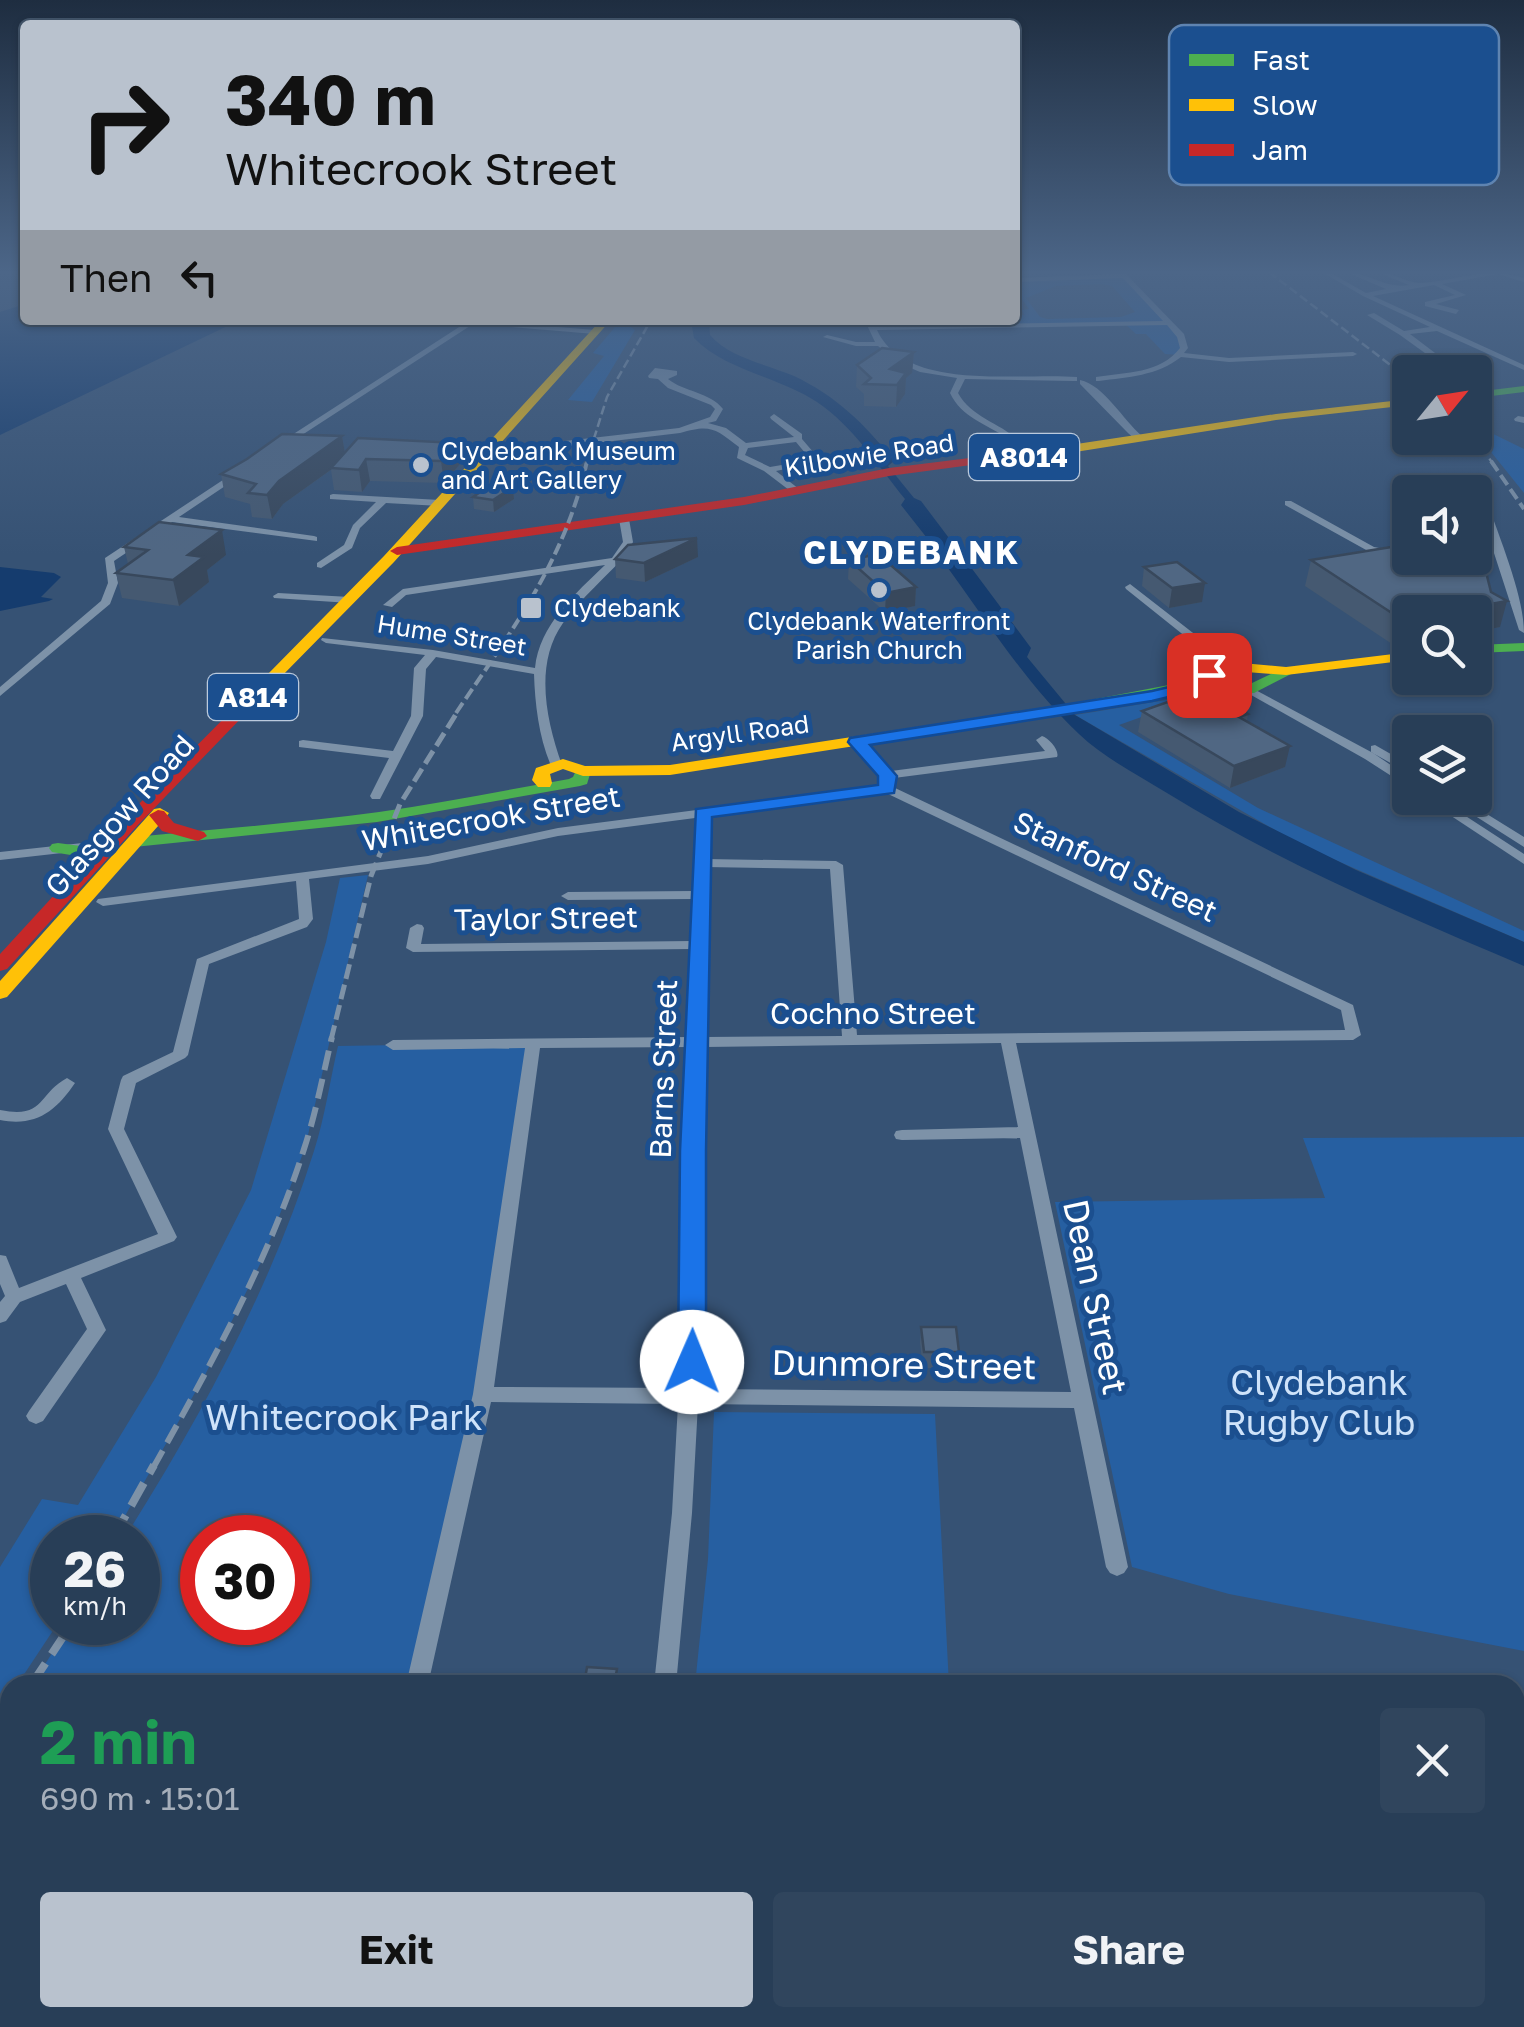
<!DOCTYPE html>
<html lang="en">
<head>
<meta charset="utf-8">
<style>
	:root { --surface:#283e57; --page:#30455d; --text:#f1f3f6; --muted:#a5aeba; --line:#44576d; --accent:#b9c2ce }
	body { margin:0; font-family:"Golos Text",sans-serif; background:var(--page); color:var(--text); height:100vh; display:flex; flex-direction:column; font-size:38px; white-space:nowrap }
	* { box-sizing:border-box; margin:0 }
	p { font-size:32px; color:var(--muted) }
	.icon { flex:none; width:55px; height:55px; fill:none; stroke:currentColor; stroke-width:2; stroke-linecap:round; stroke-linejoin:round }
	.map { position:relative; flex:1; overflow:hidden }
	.details { position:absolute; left:0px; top:1675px; width:1525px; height:352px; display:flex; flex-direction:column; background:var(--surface); border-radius:30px 30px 0 0; box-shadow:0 2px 8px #0004,0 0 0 2px var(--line) }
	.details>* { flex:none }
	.guide { position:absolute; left:20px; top:20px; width:1000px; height:305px; border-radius:10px; box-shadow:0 2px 8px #0004,0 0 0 2px var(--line); background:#b9c2ce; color:#111; overflow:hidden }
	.needle { width:65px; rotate:60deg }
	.fabs { position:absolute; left:1392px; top:355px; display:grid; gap:20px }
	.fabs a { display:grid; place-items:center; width:100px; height:100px; border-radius:10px; background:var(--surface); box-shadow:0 2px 8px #0004,0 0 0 2px var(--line); font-size:50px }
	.speed { position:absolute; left:30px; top:1515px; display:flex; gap:20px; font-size:50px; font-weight:700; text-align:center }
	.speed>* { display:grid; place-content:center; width:130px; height:130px; border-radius:50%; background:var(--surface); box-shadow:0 2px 8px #0004,0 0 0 2px var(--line); line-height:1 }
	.speed small { font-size:25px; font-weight:400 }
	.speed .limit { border:15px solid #d22; background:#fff; color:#111 }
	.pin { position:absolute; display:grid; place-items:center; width:85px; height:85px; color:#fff; margin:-42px; border-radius:20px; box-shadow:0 5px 15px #0006 }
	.me { position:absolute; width:110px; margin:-55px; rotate:1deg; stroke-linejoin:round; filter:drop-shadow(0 0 8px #0008) }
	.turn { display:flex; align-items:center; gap:35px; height:210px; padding:0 40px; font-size:45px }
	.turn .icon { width:130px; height:130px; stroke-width:2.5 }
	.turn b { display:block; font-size:70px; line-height:85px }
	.then { display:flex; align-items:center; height:95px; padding:0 40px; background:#0003; gap:20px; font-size:38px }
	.round { display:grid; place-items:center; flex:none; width:105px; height:105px; border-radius:10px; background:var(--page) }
	.overview { display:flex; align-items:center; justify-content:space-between; height:170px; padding:0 40px }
	h1 { font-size:60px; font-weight:700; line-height:75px; color:#1e9e55 }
	.cta { display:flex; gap:20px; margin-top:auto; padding:20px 40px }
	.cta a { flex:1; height:115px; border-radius:10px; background:var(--accent); color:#111; font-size:40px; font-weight:700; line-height:115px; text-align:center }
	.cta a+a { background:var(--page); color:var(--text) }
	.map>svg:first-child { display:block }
</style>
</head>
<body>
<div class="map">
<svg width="1524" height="2027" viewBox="0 0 1524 2027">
	<rect width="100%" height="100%" fill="#365274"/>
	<path fill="#265fa1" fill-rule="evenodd" d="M1125,276l44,47 15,25 -4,7 -15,-1 -19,-20h-10l-12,-11 -251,5 -4,-8h146v-5h9l-2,-5 7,-1 -14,-19v-10zM1101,284l11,2 23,26 -14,5 -74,2 -7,-2 -14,-19 30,-12z
		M628,325l7,5 -43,72 -24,-2 36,-44 -11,-3 23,-27z
		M1475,425l49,24v44l-49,-61z
		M1209,693l-90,32 139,83 266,123v11l-221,-96 -228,-131z
		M368,875l-63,273 -41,108 -59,119 -92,162 -61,1v84l6,1 -41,62h-7v10l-10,15v-143l42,-68 36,6 78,-128 95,-187 75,-248 14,-64z
		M533,1043l-50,351 -66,291h-385l39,-62 67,-1v-84l-13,-1c76,-120 146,-250 189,-386 11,-34 16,-71 24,-105zM202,1538h86v84h-86z
		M1524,1137v514l-295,-57 -97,-27 -77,-365 270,-4 -22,-60z
		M714,1412l221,2 14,271h-254l13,-126z
		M10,1717v301h591l-3,9h-598v-296z"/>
	<path fill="#153c6e" d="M25,304v16h215l-240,115v-123z
		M691,320h18l1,15c20,23 56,29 84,41 42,20 71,48 100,85l-6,5 26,32 7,3 37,49 -2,6 8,2 67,90 -4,9 48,58 164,97 117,58 168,72v24c-122,-52 -244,-103 -357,-173 -29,-18 -63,-35 -88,-59 -53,-50 -94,-116 -137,-174l2,-6 -6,-2 -37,-47 4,-6c-27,-33 -52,-73 -88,-97 -37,-25 -93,-32 -123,-64z
		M0,567l54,6 7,4 -20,20 12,2 -4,2 -49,10z"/>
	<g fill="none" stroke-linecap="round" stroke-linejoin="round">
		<path fill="#7d92a8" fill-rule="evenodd" d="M1118,272h6l60,62 4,14 -4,5 45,5 124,-6 4,2 -4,2 -124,6 -48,-5c-24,19 -53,20 -82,24h-3v-4c30,-5 64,-3 84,-29l-3,-11 -10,-12 -290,5c29,63 142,42 200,47v4h-3l-109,-2 -7,14c14,26 45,30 64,51l-19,6 -4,-3 1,-2 12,-2 -5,-5c-22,-15 -45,-20 -57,-45l7,-15 -37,-6 -21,-9 -21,-17h-22l-33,-9 4,-2 29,7h19l-9,-19 4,-2 5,5 288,-5 -40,-43 -108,4v-4l104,-4z
			M1322,272h7l37,21 20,-4 -40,-17c23,1 40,17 63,13l-32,-13c16,0 30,12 45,11 39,-3 62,-17 102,-5v4l-26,-8 -56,10 24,11 -30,9 23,6 -3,4 -31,-8v-4l30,-7 -21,-10 -61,11 151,69v5l-87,-39 -27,3 33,25 -7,2 -36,-26 -33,-20 7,-2 30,18 26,-4 -67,-31z
			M470,320l125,10 4,2 -4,2 -122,-10 -188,122 -7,-2z
			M655,368l22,3v4l-9,4c16,13 42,13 55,30l-7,12 -8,2 18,5 20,15 48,-6 -23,-18 -1,-2 4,-3 28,20v5l18,21 -1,2 -43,9 23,18v4h-6l-29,-22 -27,-13 2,-11c-24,-19 -29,-23 -59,-14l-194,23 -4,-3 4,-3 193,-22 31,-11 5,-8 -4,-4 -43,-17 -10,-9 -9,-1 -1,-2zM796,442l15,18 -41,7 -25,-12 3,-7z
			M1080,380c24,5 43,40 62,56v4h-6l-8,-7 -48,-49z
			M1518,416l6,1v6l-9,-2 -1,-2z
			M442,454l39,2 4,3 -4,3 -42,-3v-4z
			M235,472l8,2 -64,43 135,19 3,1v4l-145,-19 -58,39 4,22 -8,21 -110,92v-9l101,-86 7,-18 -3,-25z
			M1477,484l5,3c13,41 42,105 42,146l-5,-3 -26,-80 -18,1v-6l16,-1 -19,-57z
			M333,494l107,6 5,3 -5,3 -54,-3 -26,25 -8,20 -31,20 -4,-1v-4l27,-18 9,-20 23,-23 -46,-3v-4z
			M1285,501h6l83,46 36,7v4h5l-5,2 -42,-9 -83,-46z
			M624,516l5,3 4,23 -6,12c-21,23 -45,43 -64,69 -29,41 -17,97 -1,142l-2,3h-8c-13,-29 -17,-63 -18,-94l-98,-17 -10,12 -3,47 -43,83h-8l-2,-3 19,-38 -90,-11v-6l4,-1 90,11 18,-35 3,-48 11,-13 -99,-12 -5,-3 1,-2 111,12 102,18c4,-43 41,-75 70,-103l-199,30 -14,12 -9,-2 20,-16 209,-31 11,-16 -4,-23z
			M1130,584l94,73 17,7v4h-8l-17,-7 -90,-72 -1,-2z
			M278,593l72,4 5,3 -5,3 -76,-5 -1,-2z
			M1248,686l125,67 37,25v10l-45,-29 -121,-68 -2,-2z
			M1042,736c7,2 18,15 15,21l-163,21 -1,9 460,218 8,30 -8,5 -337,3 112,524 -4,6 -7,3 -7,-3 -4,-6 -32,-159 -376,-4 -6,109 -16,172h-22l18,-172 6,-109 -187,-2 -63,283h-22l67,-291 52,-346 -132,2 -8,-5 8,-5 297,-3 2,-88 -279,3 -7,-4 4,-20 7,-4 5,1 2,3 -3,16 271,-3 1,-42 -125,1 -7,-4 7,-4 125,-1 2,-73 -137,18 -130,28 -119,15 4,40 -6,8 -98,37 -21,91 -3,3 -49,25 -12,46 53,108 -3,4 -93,37 25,52 -63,91 -7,3 -7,-3 -3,-5 3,-5 58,-82 -21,-45 -46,18 -14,19 -6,2v-21l5,-6 -5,-12v-29l6,1 13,32 139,-54 -50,-105 13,-49 2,-4 50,-24 24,-93 102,-40 -3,-38 -193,25 -7,-4 2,-3 330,-43 130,-28 324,-42v-10l-31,-34 6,-4 4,1 30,32 154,-20 -9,-11zM886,793l455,217 4,20 -488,5 -14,-170 -7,-4 -130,-2 2,-43zM706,867l124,2 12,167 -136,1zM1001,1043l17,84 -116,3 -6,1 -2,4 2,4 6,1 118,-2 51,254 -373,-3 7,-342zM690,1047l-11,341 -185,-1 46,-339z
			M1375,745l35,20v9l-39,-22v-6z
			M1424,798h14l86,56v10z
			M1447,798h14l63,39v10z
			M110,840l7,4 -2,3 -115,13v-8z
			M67,1078l8,5c-19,28 -39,44 -75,37v-10c46,9 37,-16 67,-32z
			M1515,1749l9,3v22l-9,-3z
			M588,2018h26l-3,9h-26z
			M876,2018h26l-2,9h-26z
			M1367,2018h38l4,9h-42l-2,-5z"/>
		<path fill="#4caf50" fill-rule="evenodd" d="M1524,386v6l-49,6v-6z
			M1524,643v8l-49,2v-8z
			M1286,667l5,1v6l-37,19 -54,-4 -120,23 -8,-5 8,-5 120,-23 52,4z
			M583,766l8,5 -4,13 -7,2 -203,36 -243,25 -9,-5 9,-5c82,-8 164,-14 245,-25 64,-9 127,-22 190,-33l4,-2 4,-9z
			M58,843l30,4 18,13 -9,5 -20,-9 -25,-4 -3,-4 3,-4z"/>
		<path fill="#ffc107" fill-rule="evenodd" d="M601,320h10l-217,242 -117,119h-10v-6l117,-119z
			M1410,399v6l-134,15 -226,36 -6,-4 6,-4 226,-34z
			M1410,652v8l-124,15 -53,-4 -19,7 -9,9h-10l-3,-3 12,-12 27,-10 55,5z
			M1080,702l5,2v6l-415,65 -87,1 -20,-7 -13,5 2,9 -2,4h-12l-6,-7 4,-12 27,-9 22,7 85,-1z
			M160,808l9,5 -3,4 -159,180 -7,2v-18l154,-172z"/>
		<path fill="#c62828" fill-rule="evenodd" d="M1050,448l6,4 -2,2 -165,22 -145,29 -347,50 -7,-4 7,-4 347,-50 145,-29z
			M272,673l5,2v6l-140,145 -130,143 -7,2v-17l125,-136 142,-143z
			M158,810l6,1 10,12 30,9 3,4 -9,5 -36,-10 -13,-16z"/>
		<path stroke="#7e92a7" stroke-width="2.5" stroke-dasharray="9 4" stroke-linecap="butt" d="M1269,272l141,108
			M1475,437l18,27
			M586,464l21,-67 44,-77"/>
		<path stroke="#7e92a7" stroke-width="4" stroke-dasharray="12 5" stroke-linecap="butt" d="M1491,461l33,48
			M456,713c56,-83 109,-152 131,-252"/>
		<path stroke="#7e92a7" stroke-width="5" stroke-dasharray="15 6" stroke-linecap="butt" d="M331,1040l40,-164 29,-72 58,-93"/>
		<path stroke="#7e92a7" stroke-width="6" stroke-dasharray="20 9" stroke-linecap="butt" d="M153,1468c57,-102 115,-206 151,-319 12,-36 19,-75 28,-112"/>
		<path stroke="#7e92a7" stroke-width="8" stroke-dasharray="26 11" stroke-linecap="butt" d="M113,1538l41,-73
			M31,1685l42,-63
			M0,1710l10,-15
			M0,1731l10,-14"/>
	</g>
	<path fill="#455971" d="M914,352l-2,21 -6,5 -1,16 -9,13 -32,-1v-12l-8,-7 1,-22z
		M342,436l3,17 113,-10 2,21 -16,19 -74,-2 -8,11 -28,-2 -3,-20 -48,34 -11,15 -20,-2 -2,-13 -25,-7 -4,-23z
		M513,487l1,12 -20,13 -20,-3 -1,-12z
		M124,547l102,8 -19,15 2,12 -30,24 -57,-8 -6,-25 12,-9z
		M698,557l-53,25 -29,-4 -1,-19z
		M849,560l67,27 -1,19 -30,6 -37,-33z
		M1311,560l189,67 -102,21 -93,-62z
		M1144,567l58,35 -33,6 -27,-22z
		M1203,696l45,18 -1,7 38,46 -55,21 -92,-56 4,-21z
		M921,1327l38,25 -2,16h-34l-3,-25z"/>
	<path fill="#38485c" d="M914,352l-2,21 -6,5 -1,16 -9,13 1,-22 -7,-16z
		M342,436l4,23 -63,45 -11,15 -5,-24 12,-14z
		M458,443l2,21 -16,19 -3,-22z
		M366,459l4,22 -8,11 -3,-22z
		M513,487l1,12 -20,13 -1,-12z
		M222,530l4,25 -19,15 2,12 -30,24 -6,-26 15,-25z
		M697,538l1,19 -53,25 -1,-19z
		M1205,583l-3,19 -33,6 3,-20z
		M916,587l-1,19 -30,6 1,-19z
		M1507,601l-7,26 -25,5v-20h-27z
		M1410,620v25l-12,3 6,-27z
		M1290,746l-5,21 -55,21 4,-22z"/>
	<path fill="#506783" stroke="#38485c" stroke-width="2.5" d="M882,348l32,4 -24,17 16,4 -9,12 -33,-1 7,-6 -14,-13z
		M282,434l60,2 -63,45 -12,14 -19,-2 8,-9 -35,-10 26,-15z
		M358,438l100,5 -17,18 -75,-2 -7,11 -28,-2z
		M492,484l21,3 -20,13 -20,-3z
		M159,522l63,8 -34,25 16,2 -31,23 -57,-7 32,-23 -24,-3z
		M697,538l-53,25 -29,-4 13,-14z
		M1410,544v14h24l10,5 38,-7 9,36 16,9 -59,11h-38v8l-6,1 -93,-61z
		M878,554l38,33 -30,6 -37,-33z
		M1177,562l28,21 -33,5 -28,-21z
		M1196,692l7,4 10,-3 35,21 -9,3 51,29 -56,20 -92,-55z
		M921,1327h35l3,25h-35z
		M587,1667l30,2 -3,16h-30z"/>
	<linearGradient id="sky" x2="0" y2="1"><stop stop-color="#1e2d40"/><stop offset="0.49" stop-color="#4c6688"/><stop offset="1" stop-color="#4c6688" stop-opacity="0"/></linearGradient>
	<rect width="1524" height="555" fill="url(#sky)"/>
	<path fill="#1a73e8" stroke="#114b97" stroke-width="2.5" d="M1209,670l9,5 -12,13 -54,13 -282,44 27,31 -3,17 -182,24 -6,334v211l-4,7 -10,4 -10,-4 -4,-7 2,-211 16,-342 182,-24v-9l-30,-34 2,-4 302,-47 42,-10z"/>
	<g fill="#b9c2ce" stroke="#1b4f8f" stroke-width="4">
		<circle cx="421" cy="465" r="10"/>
		<circle cx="879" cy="590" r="10"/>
		<rect x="519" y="596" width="24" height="24" rx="5"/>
	</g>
	<g text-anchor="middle" stroke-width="10" stroke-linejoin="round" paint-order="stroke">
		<g font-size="25" fill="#fff" stroke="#1b4f8f" text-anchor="start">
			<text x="441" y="460">Clydebank Museum<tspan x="441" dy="29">and Art Gallery</tspan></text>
			<text x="554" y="617">Clydebank</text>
			<text x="879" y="630" text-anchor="middle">Clydebank Waterfront<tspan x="879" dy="29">Parish Church</tspan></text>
		</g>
		<g font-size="25" fill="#fff" stroke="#1b4f8f">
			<text transform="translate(869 455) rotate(-9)" y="9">Kilbowie Road</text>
			<text transform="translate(452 635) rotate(9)" y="9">Hume Street</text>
			<text transform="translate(740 733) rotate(-8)" y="9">Argyll Road</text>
		</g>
		<g fill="#1b4f8f" stroke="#bbcadd" stroke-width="2.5">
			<rect x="969" y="434" width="110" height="46" rx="8"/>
			<rect x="208" y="674" width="90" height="46" rx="8"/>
		</g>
		<g font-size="28" font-weight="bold" fill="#fff">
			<text x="1024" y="467">A8014</text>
			<text x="253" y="707">A814</text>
		</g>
		<g font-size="30" fill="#fff" stroke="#1b4f8f">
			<text transform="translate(120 816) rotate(-48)" y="10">Glasgow Road</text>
			<text transform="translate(491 819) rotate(-10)" y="10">Whitecrook Street</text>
			<text transform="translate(1115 867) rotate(25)" y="10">Stanford Street</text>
			<text transform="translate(546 919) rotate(-1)" y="10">Taylor Street</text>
			<text x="873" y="1024">Cochno Street</text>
			<text transform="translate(664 1069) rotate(-88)" y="10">Barns Street</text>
		</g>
		<g font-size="32" font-weight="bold" letter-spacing="2.5" fill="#fff" stroke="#1b4f8f">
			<text x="912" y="564">CLYDEBANK</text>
		</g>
		<g font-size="35" fill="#fff" stroke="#1b4f8f">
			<text transform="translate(1095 1297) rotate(78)" y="12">Dean Street</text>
			<text transform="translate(904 1365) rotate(1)" y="12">Dunmore Street</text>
		</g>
		<g font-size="35" fill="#cfe3fa" stroke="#1b4f8f">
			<text x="1319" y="1395">Clydebank<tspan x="1319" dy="40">Rugby Club</tspan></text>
			<text x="344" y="1430">Whitecrook Park</text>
		</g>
	</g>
	<rect x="1169" y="25" width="330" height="160" rx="15" fill="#1b4f8f" stroke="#5f84b1" stroke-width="2.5"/>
	<rect x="1189" y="54" width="45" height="12" fill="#4caf50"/>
	<rect x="1189" y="99" width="45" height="12" fill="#ffc107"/>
	<rect x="1189" y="144" width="45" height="12" fill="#c62828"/>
	<g font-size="28" fill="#fff">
		<text x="1252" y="70">Fast</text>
		<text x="1252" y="115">Slow</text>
		<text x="1252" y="160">Jam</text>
	</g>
</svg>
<div class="fabs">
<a><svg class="needle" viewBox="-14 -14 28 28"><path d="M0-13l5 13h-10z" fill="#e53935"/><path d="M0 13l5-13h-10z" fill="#a5aeba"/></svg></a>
<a><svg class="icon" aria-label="sound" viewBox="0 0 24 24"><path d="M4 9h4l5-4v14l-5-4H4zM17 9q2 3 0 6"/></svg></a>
<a><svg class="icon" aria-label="search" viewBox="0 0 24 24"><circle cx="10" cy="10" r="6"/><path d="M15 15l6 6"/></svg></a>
<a><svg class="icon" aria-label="layers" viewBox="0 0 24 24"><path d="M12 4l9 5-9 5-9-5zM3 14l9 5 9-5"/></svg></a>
</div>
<div class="speed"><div>26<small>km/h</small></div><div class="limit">30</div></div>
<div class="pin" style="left:1209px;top:675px;background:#d93025"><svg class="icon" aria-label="arrive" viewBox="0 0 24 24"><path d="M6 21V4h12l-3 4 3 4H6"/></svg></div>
<svg class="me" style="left:692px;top:1362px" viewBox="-20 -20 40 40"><circle r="19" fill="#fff"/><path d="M0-13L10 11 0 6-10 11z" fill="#1a73e8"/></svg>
<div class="guide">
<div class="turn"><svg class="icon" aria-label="right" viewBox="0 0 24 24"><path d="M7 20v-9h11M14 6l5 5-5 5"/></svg><div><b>340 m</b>Whitecrook Street</div></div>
<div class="then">Then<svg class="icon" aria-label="left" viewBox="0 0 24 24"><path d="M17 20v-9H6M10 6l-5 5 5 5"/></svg></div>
</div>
<section class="details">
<div class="overview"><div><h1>2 min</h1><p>690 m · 15:01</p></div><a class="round"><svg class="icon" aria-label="close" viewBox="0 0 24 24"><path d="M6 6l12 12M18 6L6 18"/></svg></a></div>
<div class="cta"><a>Exit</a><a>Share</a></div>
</section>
</div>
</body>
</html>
